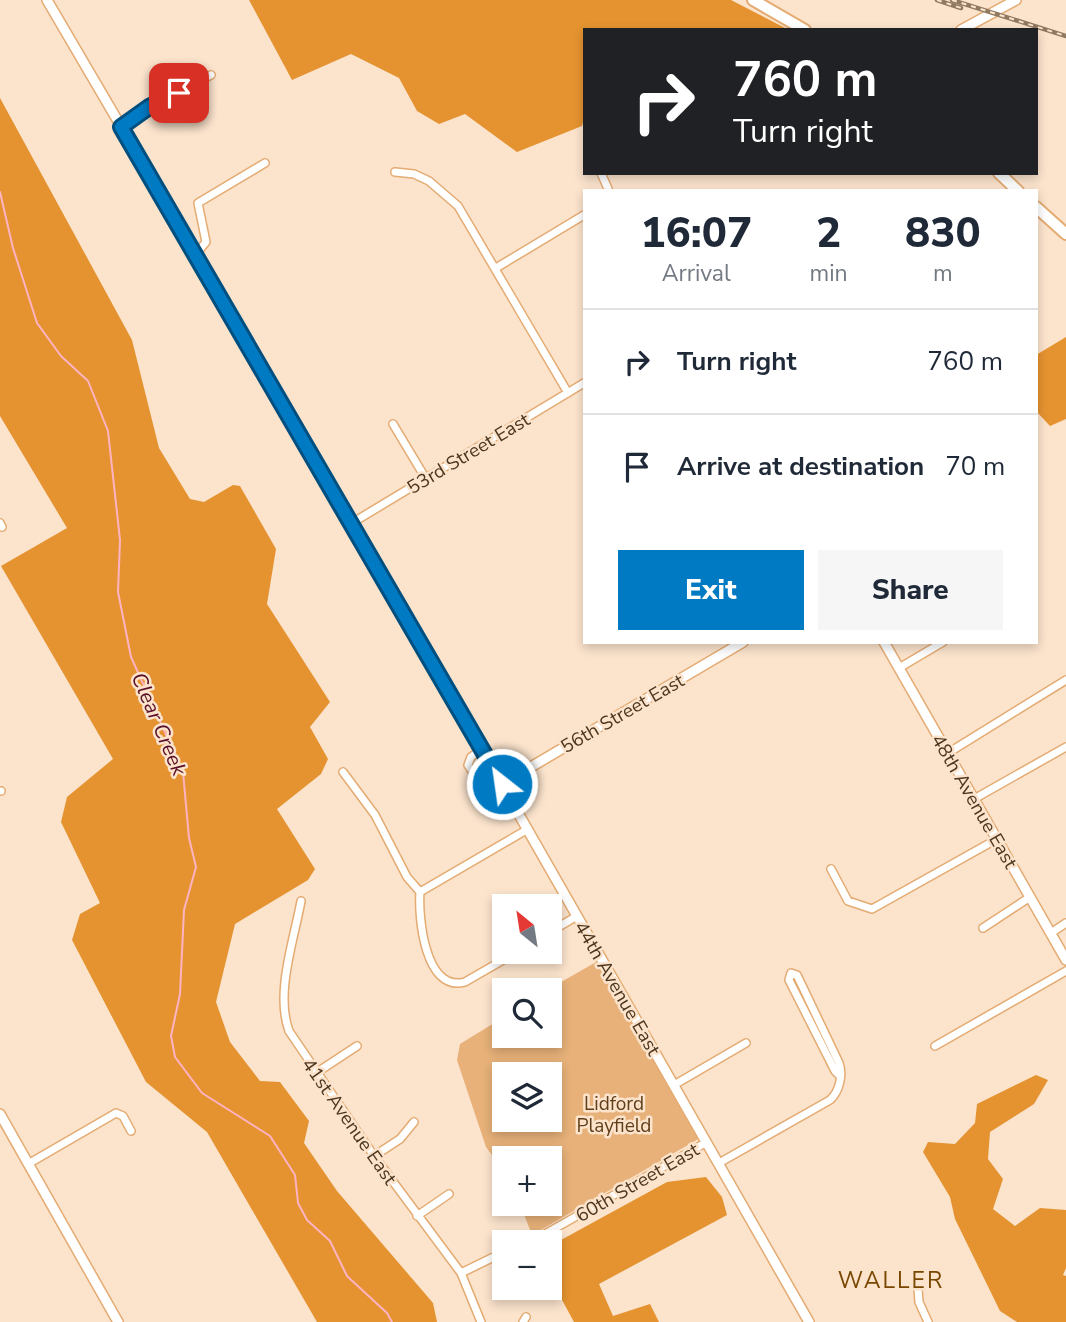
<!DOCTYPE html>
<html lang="en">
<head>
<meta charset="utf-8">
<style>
	:root { --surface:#fff; --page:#f6f6f7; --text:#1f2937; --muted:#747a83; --line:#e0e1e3; --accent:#007ac3 }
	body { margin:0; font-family:"Nunito Sans",sans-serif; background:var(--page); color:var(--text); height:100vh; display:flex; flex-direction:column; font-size:26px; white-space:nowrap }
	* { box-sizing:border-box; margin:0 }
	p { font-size:23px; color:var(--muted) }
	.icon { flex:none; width:38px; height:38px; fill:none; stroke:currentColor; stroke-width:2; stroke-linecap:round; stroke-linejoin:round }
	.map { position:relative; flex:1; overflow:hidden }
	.side { position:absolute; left:583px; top:189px; width:455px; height:455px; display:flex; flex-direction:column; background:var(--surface); border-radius:0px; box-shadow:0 4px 10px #0003 }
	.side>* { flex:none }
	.guide { position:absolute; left:583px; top:28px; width:455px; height:147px; border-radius:0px; box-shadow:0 4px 10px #0003; background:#202124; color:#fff; overflow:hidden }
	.needle { width:46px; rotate:330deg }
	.fabs { position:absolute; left:492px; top:894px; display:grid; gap:14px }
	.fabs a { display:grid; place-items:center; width:70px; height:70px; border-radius:0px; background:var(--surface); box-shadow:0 4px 10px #0003; font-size:35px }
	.pin { position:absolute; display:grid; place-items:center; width:60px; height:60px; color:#fff; margin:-30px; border-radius:14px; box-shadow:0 4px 10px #0006 }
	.me { position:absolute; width:77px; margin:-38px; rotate:330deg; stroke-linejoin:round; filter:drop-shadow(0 0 5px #0008) }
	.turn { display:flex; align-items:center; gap:24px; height:147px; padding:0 35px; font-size:32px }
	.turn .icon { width:91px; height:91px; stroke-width:2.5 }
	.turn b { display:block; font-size:49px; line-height:60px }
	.eta { display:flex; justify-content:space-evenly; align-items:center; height:119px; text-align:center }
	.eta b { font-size:42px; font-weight:800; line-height:49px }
	.action { display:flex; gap:14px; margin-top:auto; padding:14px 35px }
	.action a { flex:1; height:80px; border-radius:0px; background:var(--accent); color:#fff; font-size:28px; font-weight:800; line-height:80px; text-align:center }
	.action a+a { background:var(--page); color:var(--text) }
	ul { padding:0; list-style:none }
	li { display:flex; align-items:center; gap:21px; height:105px; padding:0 35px; border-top:2px solid var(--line) }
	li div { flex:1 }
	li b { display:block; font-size:26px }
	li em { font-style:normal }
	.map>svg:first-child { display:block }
</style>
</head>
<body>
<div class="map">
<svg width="1066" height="1322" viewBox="0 0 1066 1322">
	<rect width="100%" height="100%" fill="#fbe3cc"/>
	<path fill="#e7b179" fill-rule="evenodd" d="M598,961l102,177 -168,97 -12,-31h30v-46h-46v14l-18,-25 -29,-87 3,-16 44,-27v19h46v-46h-3zM504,1074h46v46h-46z"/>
	<path fill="#e59330" d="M249,0h482l58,30h-205v88l-2,8 -65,26 -52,-38 -26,10 -22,-13 -18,-33 -48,-24 -59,26z
		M0,98l132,242 27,108 31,51 14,3 29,-17 7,1 36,63 -9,55 63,98 -20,25 18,32 -7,15 -44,35 38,60 -7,11 -73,44 -19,78 14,40 30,39 20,1 29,39 -5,22 33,48 96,112 4,19h-120l-110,-190 -61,-50 -74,-142 8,-26 20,-11 -39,-81 6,-25 46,-38 -112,-193 66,-38 -67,-112z
		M1066,337v82l-16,7 -14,-15v-56z
		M1036,1075l12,5 -14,24 -44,28 -2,27 15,20 -10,30 22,17 25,-18 26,2v58l-3,7 3,1v46h-49l-17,-11 -45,-92 -5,-22 -27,-45 5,-10 27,2 20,-21 2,-19z
		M706,1177l16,20 5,18 -128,69 14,32 37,-12 9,18h-85l-19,-35 -5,-5v-36l117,-64z"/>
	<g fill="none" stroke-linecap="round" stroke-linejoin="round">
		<path stroke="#fdb3c2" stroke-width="2" d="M0,192l13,56 24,75 24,33 27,25 20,50 12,109 -2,52 13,65 52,115 6,66 7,29 -12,43 -4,84 -9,42 4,21 27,36 68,43 25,39 3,28 9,17 23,21 17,35 40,37 5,9"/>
		<defs>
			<path id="minor" d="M121,127l28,-20 62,-32
				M395,172l19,2 15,7 29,25 110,187
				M601,173l8,18
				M195,255l11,-13 -8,-39 67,-40
				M496,268l88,-53
				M393,424l33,55
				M0,523l2,4
				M352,523l232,-140
				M899,668l44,-26
				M482,749l-11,8 -3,8 16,24 18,-5
				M948,753l118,-73
				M343,772l32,43 32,62 13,15
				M0,791h1
				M974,799l92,-52
				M831,869l17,32 24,8 125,-70
				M420,892c-2,25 5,101 45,90l52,-30
				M420,892l108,-63
				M301,901c-7,39 -26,92 -12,130l85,125 87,117 20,49
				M983,928l47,-31
				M550,932l27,-16
				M1051,933l15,-10
				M935,1046l131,-75
				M316,1073l41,-27
				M674,1085l72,-42
				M374,1156l26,-17 14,-17
				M719,1163l111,-63c10,-9 13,-26 9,-37l-42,-88 -6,-2 -2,7 46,91 4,4
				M28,1164l88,-51 7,3 8,15
				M417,1216l32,-22
				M531,1242l176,-100
				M461,1273l43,-21
				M918,1289l1,13 9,20
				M523,1322l3,-5"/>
			<path id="tertiary" d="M47,0l263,449 499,873
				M961,30l55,-30
				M884,642l182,318
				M502,784l241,-142
				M0,1114l118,208"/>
			<path id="secondary" d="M753,0l52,30
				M999,173l19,18
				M1036,207l30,27"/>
		</defs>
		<use href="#minor" stroke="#e4ab72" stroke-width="10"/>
		<use href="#tertiary" stroke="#e4ab72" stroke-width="12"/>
		<use href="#secondary" stroke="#e4ab72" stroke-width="14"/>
		<use href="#minor" stroke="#fff" stroke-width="7"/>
		<use href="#tertiary" stroke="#fff" stroke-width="9"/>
		<use href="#secondary" stroke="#fff" stroke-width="10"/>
		<defs>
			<path id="rail" d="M937,0l24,8
				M952,0l114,36"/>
		</defs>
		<use href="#rail" stroke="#907961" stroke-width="4.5"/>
		<use href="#rail" stroke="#fbe3cc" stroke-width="2" stroke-dasharray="5" stroke-linecap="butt"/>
	</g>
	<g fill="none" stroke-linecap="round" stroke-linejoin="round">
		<defs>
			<path id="route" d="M179,93l-30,14 -28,20 381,657"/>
		</defs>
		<use href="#route" stroke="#004f7f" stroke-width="18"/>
		<use href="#route" stroke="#007ac3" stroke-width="12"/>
	</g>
	<g text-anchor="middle" stroke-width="5" stroke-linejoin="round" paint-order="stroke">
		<g font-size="19" fill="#4d361e" stroke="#fbe3cc">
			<text transform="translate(468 453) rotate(-31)" y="7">53rd Street East</text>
			<text transform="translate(622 713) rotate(-30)" y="7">56th Street East</text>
			<text transform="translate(975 801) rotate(60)" y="7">48th Avenue East</text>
			<text transform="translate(618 988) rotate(60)" y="7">44th Avenue East</text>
			<text transform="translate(350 1121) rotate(55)" y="7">41st Avenue East</text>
			<text transform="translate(637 1182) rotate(-30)" y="7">60th Street East</text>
		</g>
		<g font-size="19" fill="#613f1a" stroke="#fbe3cc">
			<text x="614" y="1110">Lidford<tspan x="614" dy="22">Playfield</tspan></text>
		</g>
		<g font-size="21" font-style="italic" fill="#591029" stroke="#fbe3cc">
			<text transform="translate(159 724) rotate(67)" y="7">Clear Creek</text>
		</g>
		<g font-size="23" letter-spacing="2" fill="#794700" stroke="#fbe3cc">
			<text x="891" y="1288">WALLER</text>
		</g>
	</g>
</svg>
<div class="fabs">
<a><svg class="needle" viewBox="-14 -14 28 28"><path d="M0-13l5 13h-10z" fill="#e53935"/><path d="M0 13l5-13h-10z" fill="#747a83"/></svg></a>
<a><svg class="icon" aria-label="search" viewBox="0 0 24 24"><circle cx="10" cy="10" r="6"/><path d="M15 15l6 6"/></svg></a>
<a><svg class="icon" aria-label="layers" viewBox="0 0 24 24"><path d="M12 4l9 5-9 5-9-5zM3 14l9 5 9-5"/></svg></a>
<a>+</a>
<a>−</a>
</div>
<div class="pin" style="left:179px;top:93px;background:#d93025"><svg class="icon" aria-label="arrive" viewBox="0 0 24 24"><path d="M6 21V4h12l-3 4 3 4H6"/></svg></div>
<svg class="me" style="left:502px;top:784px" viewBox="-20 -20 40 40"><circle r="17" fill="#007ac3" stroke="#fff" stroke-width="3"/><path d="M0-11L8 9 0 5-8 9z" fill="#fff"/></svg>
<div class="guide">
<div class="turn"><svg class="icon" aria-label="right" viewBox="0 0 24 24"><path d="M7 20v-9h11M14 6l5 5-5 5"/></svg><div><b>760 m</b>Turn right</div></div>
</div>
<section class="side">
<div class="eta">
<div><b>16:07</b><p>Arrival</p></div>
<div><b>2</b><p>min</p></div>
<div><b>830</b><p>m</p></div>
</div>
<ul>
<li><svg class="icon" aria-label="right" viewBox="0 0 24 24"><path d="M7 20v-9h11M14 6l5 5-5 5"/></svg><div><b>Turn right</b></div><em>760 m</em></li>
<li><svg class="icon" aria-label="arrive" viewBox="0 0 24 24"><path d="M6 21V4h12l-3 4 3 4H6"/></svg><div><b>Arrive at destination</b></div><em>70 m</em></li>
</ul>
<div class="action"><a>Exit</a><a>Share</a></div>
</section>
</div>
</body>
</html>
